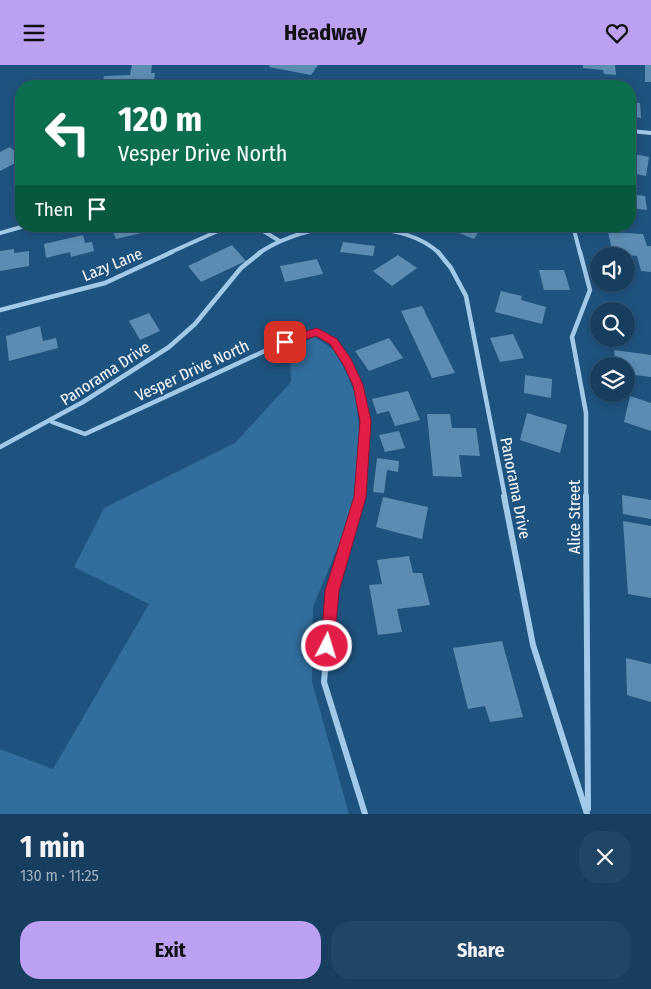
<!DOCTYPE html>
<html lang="en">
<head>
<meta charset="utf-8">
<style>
	:root { --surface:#173e5f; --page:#204565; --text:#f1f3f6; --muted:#9eaebd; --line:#365774; --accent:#bca0f2 }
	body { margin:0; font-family:"Fira Sans Condensed",sans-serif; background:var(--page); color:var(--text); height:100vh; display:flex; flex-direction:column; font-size:19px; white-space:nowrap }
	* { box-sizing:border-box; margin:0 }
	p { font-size:16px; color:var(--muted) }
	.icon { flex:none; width:28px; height:28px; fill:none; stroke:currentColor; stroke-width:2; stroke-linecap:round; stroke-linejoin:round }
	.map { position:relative; height:749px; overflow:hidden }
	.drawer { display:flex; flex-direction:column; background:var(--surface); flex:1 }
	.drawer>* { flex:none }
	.hud { position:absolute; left:15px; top:15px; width:621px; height:152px; border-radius:20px; box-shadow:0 2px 8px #0003,0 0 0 1px var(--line); background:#0b6e4f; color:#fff; overflow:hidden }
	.tools { position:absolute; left:590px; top:182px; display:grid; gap:10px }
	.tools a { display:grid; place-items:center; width:45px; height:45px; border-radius:50%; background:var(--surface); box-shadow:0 2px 8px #0003,0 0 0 1px var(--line); font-size:25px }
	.pin { position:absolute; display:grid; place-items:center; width:42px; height:42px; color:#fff; margin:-21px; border-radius:10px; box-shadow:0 2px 8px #0006 }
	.me { position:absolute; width:55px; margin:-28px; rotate:5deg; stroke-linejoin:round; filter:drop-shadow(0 0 4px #0008) }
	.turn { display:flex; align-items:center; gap:18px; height:105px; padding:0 20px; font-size:22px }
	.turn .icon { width:65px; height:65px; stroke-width:2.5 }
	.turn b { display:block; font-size:35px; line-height:42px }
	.then { display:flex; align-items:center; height:48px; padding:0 20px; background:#0003; gap:10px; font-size:19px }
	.round { display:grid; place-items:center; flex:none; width:52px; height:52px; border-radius:20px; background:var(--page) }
	.head { display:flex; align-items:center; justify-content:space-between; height:85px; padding:0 20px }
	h1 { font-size:30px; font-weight:700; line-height:38px }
	.primary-button { display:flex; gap:10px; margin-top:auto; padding:10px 20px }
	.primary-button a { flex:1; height:58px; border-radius:20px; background:var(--accent); color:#111; font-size:20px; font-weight:700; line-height:58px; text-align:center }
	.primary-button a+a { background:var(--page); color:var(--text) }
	header { display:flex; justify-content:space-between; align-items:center; height:65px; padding:0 20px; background:var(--accent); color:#111; font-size:22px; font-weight:700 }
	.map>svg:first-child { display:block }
</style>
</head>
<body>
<header><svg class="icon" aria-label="menu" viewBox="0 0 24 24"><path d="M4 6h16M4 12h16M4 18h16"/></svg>Headway<svg class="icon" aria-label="heart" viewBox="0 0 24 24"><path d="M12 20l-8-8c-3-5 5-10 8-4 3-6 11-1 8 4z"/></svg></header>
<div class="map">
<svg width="651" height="749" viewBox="0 0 651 749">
	<rect width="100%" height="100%" fill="#1f537f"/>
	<path fill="#316d9d" d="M315,272l19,13 12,22 10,24 4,47 -5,52 -16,49 -26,63 -1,75 37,132h-349v-65l53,20 96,-165 -75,-37 30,-59 131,-65 56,-61 -1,-34z"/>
	<path fill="#5c8cb2" d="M132,0h20l-1,8h4l-1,10 -22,1 -1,2 -29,-1 2,-9 26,-1z
		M270,0h48l-7,10 -42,-8z
		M583,0h32l1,10 -12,-1 -1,-4 -20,-2z
		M645,0h6v17h-6z
		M261,14l4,7h-40v-1z
		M403,14l4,7h-24l-2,-4z
		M431,17l18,2 -1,2h-18z
		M630,37l10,1 1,15 -11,-2z
		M10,82l11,9v4l-21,11v-19z
		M630,88l19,4 -3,19 -16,-3z
		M630,129l15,2 2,14 -17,-2z
		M111,161h46l2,3 -43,10z
		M441,161h41l-8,13z
		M608,167l35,2 4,12h4v26l-10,-1 -4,-15 -24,-2z
		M83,170l2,8 7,-1 2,9 -23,6 -1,-5 -24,6 -2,-14z
		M343,177l32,4 -2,10 -33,-4z
		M232,180l14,16 -45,21 -13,-16z
		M14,184v4l15,-2v15l-29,5v-20z
		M398,190l19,13 -25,18 -19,-15z
		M317,194l6,15 -38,8 -5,-16z
		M539,205h25l6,20h-26z
		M501,226l21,5 -1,4 25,7 -4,17 -47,-12z
		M422,241l33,67 -23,5 -31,-67z
		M149,248l11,18 -20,9 -11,-19z
		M40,261l3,15 13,-3 2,10 -49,13 -3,-25z
		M513,269l11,24 -24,4 -10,-24z
		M389,273l14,20 -34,13 -14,-20z
		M614,285l37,5v22l-25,-3v-8h-10z
		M525,310l27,4 -1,19 -27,-5z
		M408,326l12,29 -25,6 -6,-15 -12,3 -5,-15z
		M630,331l21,7v28l-27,-9z
		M527,348l40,12 -7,28 -40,-13z
		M427,349h23l2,14h24l4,28 -21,-1 3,22 -29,-1z
		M399,366l6,17 -20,4 -6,-17z
		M377,393l22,3 -1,11 -11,-2 -3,23 -11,-1z
		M622,430l29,5v19l-28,-5z
		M383,432l45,10 -6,32 -46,-12z
		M623,456l28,5v72l-23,-4z
		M409,491l4,17h9l8,32 -33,4 5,23 -24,3 -9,-50 13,-1 -5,-24z
		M502,576l21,76 -33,5 -5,-16 -17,3 -15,-61z
		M626,593l25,6v38l-24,-7z"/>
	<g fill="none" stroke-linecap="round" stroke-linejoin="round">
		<path stroke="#a2c9e8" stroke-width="4" d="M630,66l21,2
			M255,161l23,14
			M360,161c29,5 57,6 79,27
			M573,161l7,27
			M0,168l25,-7
			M169,188l60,-27
			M259,188c22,-15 47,-22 73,-27"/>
		<path stroke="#a2c9e8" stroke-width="4.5" d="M438,187l13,16 15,28 39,201
			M580,187l10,38 -18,47 14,76v84
			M0,245l105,-27 67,-31
			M52,357l33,12 208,-96 24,-6c5,3 12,6 16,10 41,41 30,104 27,155
			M0,382l83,-45 86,-55 26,-23 46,-56 20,-16"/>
		<path stroke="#a2c9e8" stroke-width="6" d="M360,431l-28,95 -8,91 41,132
			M504,431l29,149 54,169
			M586,431l2,313"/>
	</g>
	<path fill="#e11d48" stroke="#92132f" d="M317,263l20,11 14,20 12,26 8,36 -5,76 -27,94 -5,55 -2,5 -5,2 -4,-2 -2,-5 4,-55 29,-94 6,-76 -7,-36 -10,-21 -13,-20 -14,-8 -31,10 -5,-4 1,-3z"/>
	<g text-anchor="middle" stroke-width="4" stroke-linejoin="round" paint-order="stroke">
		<g font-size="16" fill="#fff" stroke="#1f537f">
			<text transform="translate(112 199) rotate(-22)" y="6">Lazy Lane</text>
			<text transform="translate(192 305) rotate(-25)" y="6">Vesper Drive North</text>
			<text transform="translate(105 308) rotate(-33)" y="6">Panorama Drive</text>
			<text transform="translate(516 423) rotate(79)" y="6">Panorama Drive</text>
			<text transform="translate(574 452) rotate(-90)" y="6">Alice Street</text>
		</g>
	</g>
</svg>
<div class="tools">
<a><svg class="icon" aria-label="sound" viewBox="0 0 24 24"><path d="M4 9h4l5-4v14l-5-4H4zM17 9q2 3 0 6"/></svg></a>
<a><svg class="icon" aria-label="search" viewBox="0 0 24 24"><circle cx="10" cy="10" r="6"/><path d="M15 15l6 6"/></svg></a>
<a><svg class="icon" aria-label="layers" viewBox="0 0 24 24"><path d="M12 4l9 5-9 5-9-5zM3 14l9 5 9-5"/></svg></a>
</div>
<div class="pin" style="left:285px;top:277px;background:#d93025"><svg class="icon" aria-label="arrive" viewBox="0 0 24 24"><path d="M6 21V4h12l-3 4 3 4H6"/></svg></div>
<svg class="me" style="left:327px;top:581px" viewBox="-20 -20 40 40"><circle r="17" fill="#e11d48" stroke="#fff" stroke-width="3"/><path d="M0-11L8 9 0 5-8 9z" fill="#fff"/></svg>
<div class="hud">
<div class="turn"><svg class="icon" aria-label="left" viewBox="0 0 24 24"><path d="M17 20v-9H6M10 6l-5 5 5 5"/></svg><div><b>120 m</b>Vesper Drive North</div></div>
<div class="then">Then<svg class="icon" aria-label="arrive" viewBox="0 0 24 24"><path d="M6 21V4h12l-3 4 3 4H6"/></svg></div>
</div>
</div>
<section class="drawer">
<div class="head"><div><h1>1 min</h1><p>130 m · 11:25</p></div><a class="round"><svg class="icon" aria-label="close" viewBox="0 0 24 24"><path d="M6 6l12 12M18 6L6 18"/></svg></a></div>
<div class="primary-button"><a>Exit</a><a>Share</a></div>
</section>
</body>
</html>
